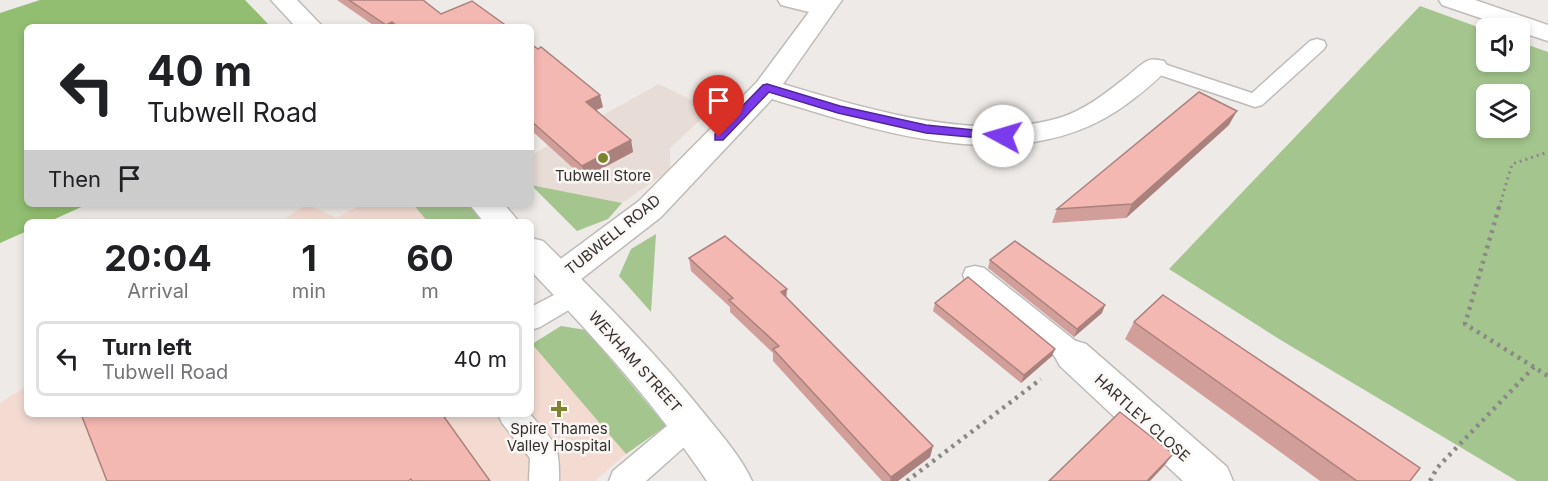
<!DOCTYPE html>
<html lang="en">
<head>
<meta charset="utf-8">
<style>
	:root { --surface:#fff; --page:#f6f6f6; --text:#202124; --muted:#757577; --line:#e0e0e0 }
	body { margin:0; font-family:Inter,sans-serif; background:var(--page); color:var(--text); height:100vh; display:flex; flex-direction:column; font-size:22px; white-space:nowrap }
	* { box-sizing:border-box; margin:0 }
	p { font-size:20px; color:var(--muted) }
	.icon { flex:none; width:33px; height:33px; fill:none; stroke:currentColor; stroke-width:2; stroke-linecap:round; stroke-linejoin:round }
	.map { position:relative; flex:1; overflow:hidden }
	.side { position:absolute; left:24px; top:219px; width:510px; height:198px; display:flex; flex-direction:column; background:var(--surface); border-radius:9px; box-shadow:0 3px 9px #0003 }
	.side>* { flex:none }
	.hud { position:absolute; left:24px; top:24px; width:510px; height:183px; border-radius:9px; box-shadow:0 3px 9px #0003; background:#fff; color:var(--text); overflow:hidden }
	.fabs { position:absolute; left:1476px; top:18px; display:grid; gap:12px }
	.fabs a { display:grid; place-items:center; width:54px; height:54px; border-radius:9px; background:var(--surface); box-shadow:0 3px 9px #0003; font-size:30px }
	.pin { position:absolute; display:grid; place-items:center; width:51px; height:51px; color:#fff; margin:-62px -26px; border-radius:50% 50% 50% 0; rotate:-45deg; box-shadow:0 0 6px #0007 }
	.pin .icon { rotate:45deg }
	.me { position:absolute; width:66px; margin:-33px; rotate:276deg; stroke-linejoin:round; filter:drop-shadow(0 0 4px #0008) }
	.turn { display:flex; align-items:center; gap:21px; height:126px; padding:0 24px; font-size:27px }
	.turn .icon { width:78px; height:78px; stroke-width:2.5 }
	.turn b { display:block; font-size:42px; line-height:51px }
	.then { display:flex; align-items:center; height:57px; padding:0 24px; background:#0003; gap:12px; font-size:22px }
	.eta { display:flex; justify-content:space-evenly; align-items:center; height:102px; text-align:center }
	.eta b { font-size:36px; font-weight:700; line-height:42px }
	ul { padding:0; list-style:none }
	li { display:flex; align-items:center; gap:18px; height:75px; margin:0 12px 9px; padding:0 12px; border:3px solid var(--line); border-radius:9px }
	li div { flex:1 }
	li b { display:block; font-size:22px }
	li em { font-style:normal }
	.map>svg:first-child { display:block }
</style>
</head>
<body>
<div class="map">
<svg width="1548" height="481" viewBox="0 0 1548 481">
	<rect width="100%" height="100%" fill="#eeeae7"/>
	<path fill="#e8dcd6" d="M659,84l45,22 1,9 -35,33v22l-48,33 -91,-18v-30z"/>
	<path fill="#f3dbd2" d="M307,204l30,14 24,-14h52l15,18h-148z
		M531,343l95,111 -31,27h-595v-78l27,-17v28h504z"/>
	<path fill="#a4c68e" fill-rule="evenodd" d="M1420,6l66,24v32h34v-20l28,10v429h-31l-238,-142 -110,-70zM1486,94h34v34h-34z
		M531,185l91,18 -14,16 -31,12z
		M413,204h60l16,18h-61z
		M656,234l-5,78 -32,-36 12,-27z
		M561,326l25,4 80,96 -40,28 -94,-110z"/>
	<path fill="#91be70" d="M40,0h205l26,27h-244v177h61l-40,18h-21v9l-27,12v-230z"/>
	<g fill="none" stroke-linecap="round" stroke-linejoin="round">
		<defs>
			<path id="lane" d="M1317,39l7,2 2,4 -2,4 -62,56 -7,2 -107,-36 -3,-4 3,-4 7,-2 97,32 58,-52z
				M975,266l9,2 99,79 4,8 -4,8 -10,3 -10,-3 -97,-81 -3,-7 3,-7z
				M575,284l9,3 4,7 -4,7 -44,26 -9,3v-23z
				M690,411l10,4 4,9 -4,9 -54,48h-37l4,-10 67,-56z
				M498,414h32c24,29 30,28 29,67h-30l1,-23 -28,-35z"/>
			<path id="street" d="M778,0h64l-59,84c81,24 192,59 276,34 24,-7 46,-24 66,-40 7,-5 14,-13 22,-17 6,-3 11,-1 17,0l4,6c-10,14 -27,26 -40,36 -103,78 -245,30 -356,-4l-111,118 -90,70 -12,4 -12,-4 -5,-9 5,-9 92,-68 118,-119 52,-70 -28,-7z
				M1439,0h36l73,25v16l-28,-9v-4h-10l-68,-23z
				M1073,340l13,4 141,123 6,14h-50l-123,-115 -6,-11 6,-11z"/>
			<path id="secondary" d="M271,0h26l26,27h-27z
				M469,204h35l15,18h-35z
				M531,238l12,3c57,56 114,113 164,176 16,20 34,40 45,64h-45c-51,-76 -113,-144 -176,-210z"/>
		</defs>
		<use href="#lane" stroke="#bfbbb8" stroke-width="3"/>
		<use href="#street" stroke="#bfbbb8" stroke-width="3"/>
		<use href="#secondary" stroke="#bfbbb8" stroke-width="3"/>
		<path stroke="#8b8886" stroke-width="3" stroke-dasharray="2 4" stroke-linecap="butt" d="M1499,208l13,-44 36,-12"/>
		<path stroke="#8b8886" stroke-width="4.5" stroke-dasharray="3 5" stroke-linecap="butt" d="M1499,207l-34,117 83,52
			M907,481l134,-102
			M1430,481l7,-13 97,-101"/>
		<use href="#lane" fill="#fff" fill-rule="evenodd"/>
		<use href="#street" fill="#fff" fill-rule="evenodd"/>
		<use href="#secondary" fill="#fff" fill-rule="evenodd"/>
	</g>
	<path fill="#d29e9a" d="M337,0h86l18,14 67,13h-132z
		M531,44l72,63 -7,3 35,30 2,12 -49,26 -53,-48z
		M1229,125l-103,93 -74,5 5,-14z
		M689,258l97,39 147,149 -3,11 -32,24h-16l-109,-120v-8l-43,-41v-5l-39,-36z
		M990,260l112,53 -28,24 -86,-69z
		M935,303l120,46 -3,7 -31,27 -88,-72z
		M1134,322l276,159h-90l-195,-142z"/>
	<path fill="#ab817d" d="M392,22l2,5h-7l-1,-2z
		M600,95l3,12 -15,7 -2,-12z
		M1237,111l-8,14 -103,93 6,-14z
		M631,140l2,12 -49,26 -2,-12z
		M787,289l-1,12 -5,-9z
		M1105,305l-3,8 -28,24 3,-8z
		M1055,349l-3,7 -31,27 3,-8z
		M933,446l-3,11 -32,24h-8l1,-4z
		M1173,454l-9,12 -14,15h-3z"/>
	<path fill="#f4b8b3" stroke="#ab817d" stroke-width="1.5" d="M349,0h74l18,14 31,-13 36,26h-110l-6,-5 -6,3z
		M531,44l7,5 3,-2 59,48 -14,7 45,38 -49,26 -51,-45z
		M1199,92l38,19 -105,93 -75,5z
		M725,236l62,53 -6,3 152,154 -42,31 -118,-128 6,-3 -50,-46 4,-2 -44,-40z
		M1015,241l90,64 -28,24 -87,-69z
		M968,277l87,72 -31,26 -89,-72z
		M1163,295l257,173 -10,13h-53l-223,-159z
		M1120,412l53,42 -26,27h-98z
		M81,414h361l48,67h-78l-1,-2 -3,2h-301z"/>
	<path fill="#7c3aed" stroke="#51269a" stroke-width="1.5" d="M767,84l73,22 86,19 77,8 6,3 -6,4 -77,-7 -88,-20 -69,-21 -46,48h-8v-6l48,-49z"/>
	<g fill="#7e832d" stroke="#fbf7f4" stroke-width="2">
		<circle cx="603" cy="158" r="6"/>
		<path d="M556 400h6v6h6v6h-6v6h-6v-6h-6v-6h6z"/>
	</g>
	<g text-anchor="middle" stroke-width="5" stroke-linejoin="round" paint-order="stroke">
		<g font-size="15" fill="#333130" stroke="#fbf7f4">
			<text x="603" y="181">Tubwell Store</text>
			<text x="559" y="434">Spire Thames<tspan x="559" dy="17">Valley Hospital</tspan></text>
		</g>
		<g font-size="15" fill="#333130" stroke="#fbf7f4">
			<text transform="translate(613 235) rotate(-39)" y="5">TUBWELL ROAD</text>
			<text transform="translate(635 362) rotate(48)" y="5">WEXHAM STREET</text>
			<text transform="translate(1142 418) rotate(42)" y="5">HARTLEY CLOSE</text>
		</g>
	</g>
</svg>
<div class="fabs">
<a><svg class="icon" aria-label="sound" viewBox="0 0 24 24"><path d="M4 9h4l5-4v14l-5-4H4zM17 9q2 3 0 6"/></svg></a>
<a><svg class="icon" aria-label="layers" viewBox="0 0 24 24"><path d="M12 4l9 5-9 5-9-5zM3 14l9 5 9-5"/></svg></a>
</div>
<div class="pin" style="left:719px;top:137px;background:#d93025"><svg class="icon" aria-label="arrive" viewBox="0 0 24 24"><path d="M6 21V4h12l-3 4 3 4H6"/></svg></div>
<svg class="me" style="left:1003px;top:136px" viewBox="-20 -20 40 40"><circle r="19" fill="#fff"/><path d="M0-13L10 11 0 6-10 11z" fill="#7c3aed"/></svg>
<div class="hud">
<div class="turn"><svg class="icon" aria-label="left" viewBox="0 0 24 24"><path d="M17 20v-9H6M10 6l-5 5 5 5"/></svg><div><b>40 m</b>Tubwell Road</div></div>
<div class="then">Then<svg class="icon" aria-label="arrive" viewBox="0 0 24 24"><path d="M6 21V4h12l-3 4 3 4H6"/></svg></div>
</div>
<section class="side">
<div class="eta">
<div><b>20:04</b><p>Arrival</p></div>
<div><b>1</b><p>min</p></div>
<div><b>60</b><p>m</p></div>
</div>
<ul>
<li><svg class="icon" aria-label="left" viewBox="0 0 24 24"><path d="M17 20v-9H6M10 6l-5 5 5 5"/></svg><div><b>Turn left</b><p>Tubwell Road</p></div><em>40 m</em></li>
</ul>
</section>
</div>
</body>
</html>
